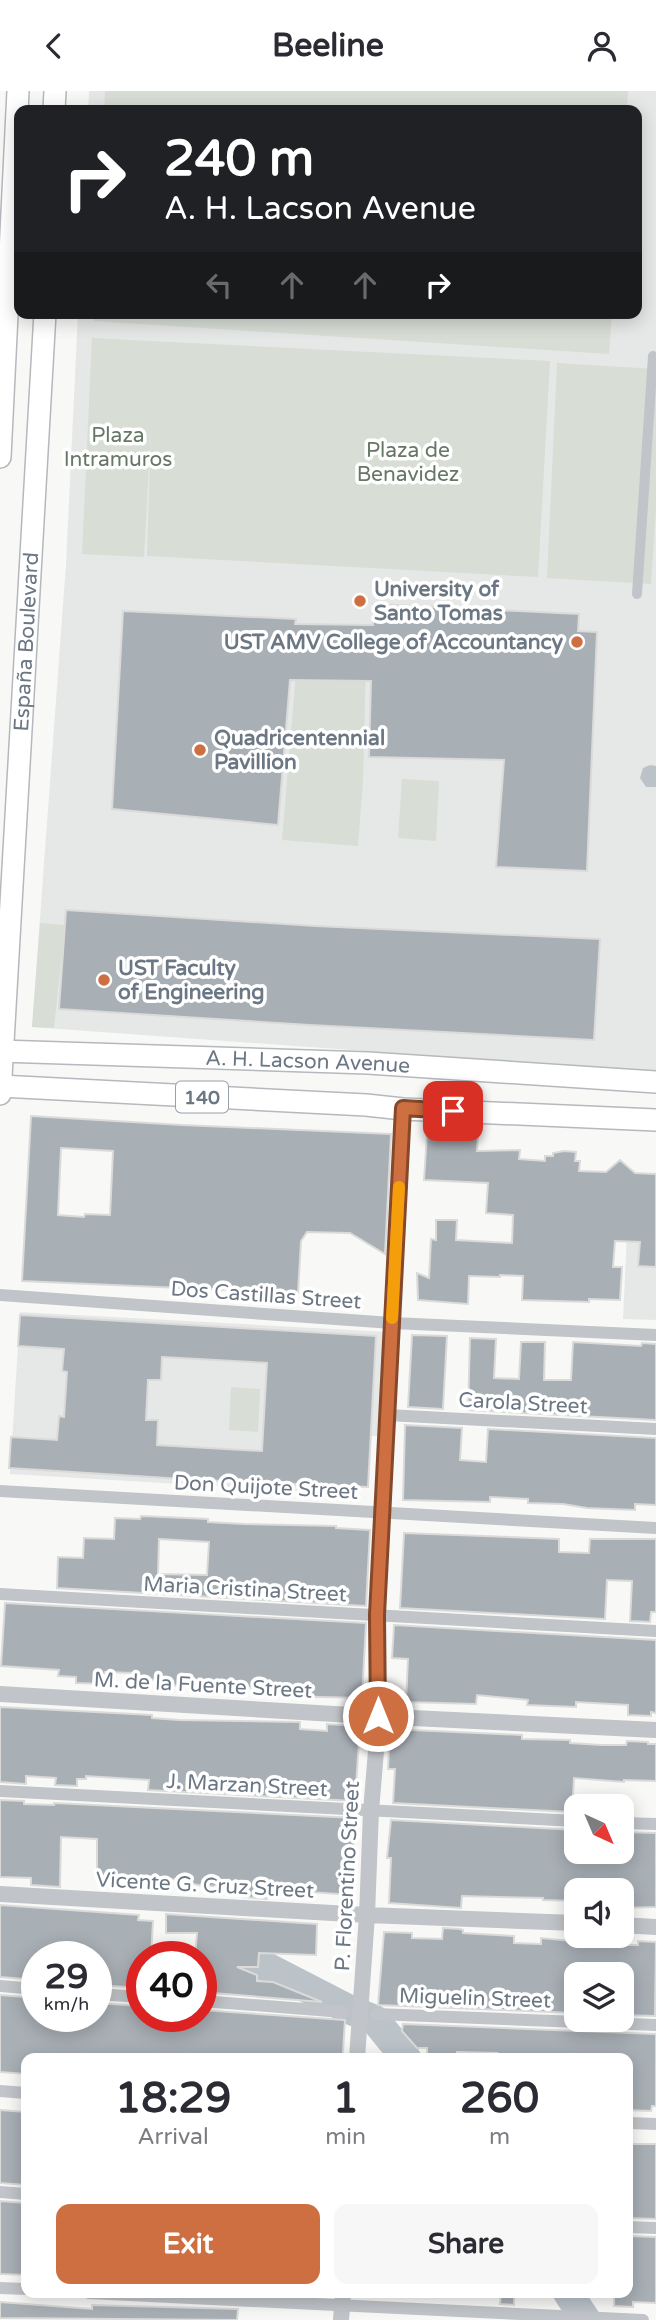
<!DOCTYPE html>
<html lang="en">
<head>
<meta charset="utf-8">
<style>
	:root { --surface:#fff; --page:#f7f7f7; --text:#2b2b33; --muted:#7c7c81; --accent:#ce6f41 }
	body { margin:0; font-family:"Varela Round",sans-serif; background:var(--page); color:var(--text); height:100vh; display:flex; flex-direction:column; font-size:26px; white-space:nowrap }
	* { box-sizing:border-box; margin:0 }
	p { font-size:23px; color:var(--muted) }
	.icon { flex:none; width:38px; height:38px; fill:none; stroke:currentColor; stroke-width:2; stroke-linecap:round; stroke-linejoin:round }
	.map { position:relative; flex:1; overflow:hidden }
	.details { position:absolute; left:21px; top:1962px; width:612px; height:245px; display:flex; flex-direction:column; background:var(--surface); border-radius:14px; box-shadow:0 4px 18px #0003 }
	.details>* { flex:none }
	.guide { position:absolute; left:14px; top:14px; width:628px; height:214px; border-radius:14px; box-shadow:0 4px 18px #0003; background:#202124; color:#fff; overflow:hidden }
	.needle { width:46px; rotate:136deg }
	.fabs { position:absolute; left:564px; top:1703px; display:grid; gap:14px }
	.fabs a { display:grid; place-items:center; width:70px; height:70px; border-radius:14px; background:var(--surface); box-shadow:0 4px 18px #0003; font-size:35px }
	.speed { position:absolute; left:21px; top:1850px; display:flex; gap:14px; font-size:35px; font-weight:700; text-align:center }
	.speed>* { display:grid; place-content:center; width:91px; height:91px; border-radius:50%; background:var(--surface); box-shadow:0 4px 18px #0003; line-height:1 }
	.speed small { font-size:18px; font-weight:400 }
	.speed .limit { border:10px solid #d22; background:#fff; color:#111 }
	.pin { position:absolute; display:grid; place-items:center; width:60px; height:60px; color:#fff; margin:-30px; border-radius:14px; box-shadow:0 4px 10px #0006 }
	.me { position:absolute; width:77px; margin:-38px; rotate:0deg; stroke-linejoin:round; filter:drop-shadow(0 0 5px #0008) }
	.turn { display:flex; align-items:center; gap:24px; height:147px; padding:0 35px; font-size:32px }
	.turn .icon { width:91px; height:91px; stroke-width:2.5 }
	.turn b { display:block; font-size:49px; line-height:60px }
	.lanes { display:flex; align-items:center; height:66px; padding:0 35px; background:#0003; justify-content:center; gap:35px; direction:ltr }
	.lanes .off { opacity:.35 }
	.eta { display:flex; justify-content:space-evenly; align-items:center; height:119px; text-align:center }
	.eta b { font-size:42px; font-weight:800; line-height:49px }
	.action { display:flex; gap:14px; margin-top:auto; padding:14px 35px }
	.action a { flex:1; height:80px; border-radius:14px; background:var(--accent); color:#fff; font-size:28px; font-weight:800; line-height:80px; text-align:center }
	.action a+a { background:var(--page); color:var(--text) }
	header { display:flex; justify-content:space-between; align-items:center; height:91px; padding:0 35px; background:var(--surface); font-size:32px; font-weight:800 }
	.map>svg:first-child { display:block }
</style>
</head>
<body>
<header><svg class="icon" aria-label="back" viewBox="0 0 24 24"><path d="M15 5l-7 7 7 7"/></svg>Beeline<svg class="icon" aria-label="person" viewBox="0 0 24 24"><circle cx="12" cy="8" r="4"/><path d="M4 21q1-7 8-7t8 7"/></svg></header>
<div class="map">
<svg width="656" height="2229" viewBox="0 0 656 2229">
	<rect width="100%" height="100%" fill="#f8f9f7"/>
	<path fill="#e6e8e7" d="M89,0h567v981l-624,-45 34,-463 12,-251h559v-203h-549z
		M628,1120l28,1v108l-33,-1z
		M20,1221l367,20 -7,104h-45l-3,57 -322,-19z"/>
	<path fill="#d8ddd6" d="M105,0h523l-1,19h-523z
		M94,222h518l-3,41 -515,-33z
		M92,247l458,23 -12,216 -391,-21 4,-128 -7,129 -62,-3z
		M557,272l99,6v141l-5,74 -104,-6z
		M300,533l67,1 -4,156 -5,65 -76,-6z
		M402,688l37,2 -3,60 -38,-3z
		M40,832l25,2 -11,103 -22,-1z
		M231,1296l29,2 -2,43 -29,-2z"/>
	<path fill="#bbc3c8" d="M650,674l6,1v21h-10l-6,-9 3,-10z"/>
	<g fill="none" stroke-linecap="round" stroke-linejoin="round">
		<path stroke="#bbc3c8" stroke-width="30" d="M222,1853l124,64 29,12 31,38
			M568,2202l18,27"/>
	</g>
	<path fill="#a8afb5" stroke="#dadad9" stroke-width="2" fill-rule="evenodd" d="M373,513l206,10 -1,17 19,1 -10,239 -91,-4 8,-107 -135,-3 2,-76 -81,-1 -12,145 -166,-16 11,-198 173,8 -1,5 78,1z
		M66,819l250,16 284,13 -6,101 -284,-15 -251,-16z
		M31,1025l151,9 209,9 -6,120 -35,-21 -43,-1 -6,9 -3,52 -276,-12zM61,1057l52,3 -3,64 -25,-1 -1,3 -26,-2z
		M427,1043l51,2 -1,15 43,-1 -1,9 26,2v-5h8v-3l11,-2 12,1 -1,9h5l-1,10 27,1 14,-12 15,13 21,1v93l-18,-1 2,-24 -25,-1 -2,26h9l-2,33 -31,-1v3l-67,-2 1,-24 -23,-1v2l-31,-1 -1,28 -50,-4 -1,-27 12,5 2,-39 5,1v-20h21l-1,20 56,3 1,-28 -27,-2 2,-30 -64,-3z
		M20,1224l356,21 -8,151 -169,-7 -190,-12 2,-31 46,3 2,-24 5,1 3,-45 -5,-1 2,-22 -46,-3zM162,1266l105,6 -5,88 -105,-6 1,-25h-12l2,-40h13z
		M412,1244l35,1 -4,73 -35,-2z
		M470,1247l26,1 -2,39 25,1 2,-37h24l-1,38h27l2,-38 68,4 1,-3 14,1v76l-188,-10z
		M405,1334l57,3 -2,32 26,2 2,-33 168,9v67l-21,-1v6l-48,-2 -24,-4 -35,-1v-4l-38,-2v5l-87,-2z
		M141,1425l67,3v3l36,2 92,2v2l34,2 -4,76 -309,-18 1,-31 25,1 1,-20 30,1 1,-21 25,1zM159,1448l50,3 -2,33 -49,-1z
		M404,1442l155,6v13l30,1 1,-14h66v73h-5l-1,10 -20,-1 2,-40 -25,-1 -2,39 -205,-11z
		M5,1512l361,20 -4,75 -82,-2 1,-4 -26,-2v-2l-99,-3 1,-5 -24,-1 1,-6 -29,-1 -1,12 -28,-1v-6l-18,-1 1,-6 -58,-4z
		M394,1534l262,15v73l-5,-1v4l-23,-1v-10l-52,-3v5l-49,-2 1,-5 -51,-5 -1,9 -70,-2 2,-43 -16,-1z
		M0,1616l152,8v3l27,2 121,2v7l27,2v-7l33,2 -5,75 -207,-11 1,-10 -63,-4v3h-9v7l-22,-1 1,-7 -30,-2v8l-26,-2z
		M390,1638l132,6v4l48,1v3l32,2h24l1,-4 21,1v2h8v37l-32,-1v2l-50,-4 -2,34 -179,-9 2,-34h-7z
		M0,1709l24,1v3l30,1v-2l301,15 -3,77 -84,-6 -1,10 -24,-2 1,-10 -39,-1 -19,-3v-3l-34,-2 -31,-1v4l-24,-1v-41l-36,-2 -1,50 -29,-2v-7l-31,-1z
		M391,1729l185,10v21h45l1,-19 34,1v74l-35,1v-18h-45v11l-33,-1v-2l-81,-2 -1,12 -72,-5 2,-45h-4z
		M0,1814l139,10 -1,5 15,1 -2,36h-9v31l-46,-3v-28h-59v23l-37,-3z
		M166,1823l151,10 -1,31 -57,-2 -1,14h-21l20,8v6l16,1 49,20 -121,-10v-35h-6l2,-24h-31z
		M443,1837l17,1 3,1v3l51,3v7l27,1v-6l75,7h22v-4l18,1 -1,74 -34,-1v-41h-45v39l-198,-8 6,-73 28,1v5l30,1z
		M0,1904l37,3v18h59v-13l46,3v10h59v-6l144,10 -2,33 -2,5h-315v16l-26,-2z
		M403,1933l253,10v72h-4l-1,5 -23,-1v-52h-98v-2l-34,-1 1,-2 -40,-1v5l-30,-1v-8h-10l-15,-17z
		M0,2019l26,2 -1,73 -25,-2z
		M628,2053h28v75l-28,-1z
		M0,2110l26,2 -1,72 -25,-1z
		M628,2145l28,1v66l-23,-1v5l-19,-1v-13h14z
		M501,2202h13v12l-14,-1z
		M0,2211l92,7v-4l146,4 -1,11 -237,-2z"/>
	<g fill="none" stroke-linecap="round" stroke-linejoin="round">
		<defs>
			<g id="primary">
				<path d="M54,19l1,-19"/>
				<path d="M0,366l18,-366"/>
				<path id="s1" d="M0,960l368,12 288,19"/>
				<path d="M0,995l366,19 37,4 253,11"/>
				<path id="s2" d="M0,1003l45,-781"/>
			</g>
		</defs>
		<use href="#primary" stroke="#b5b8bc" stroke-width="24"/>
		<path stroke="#c1c4c8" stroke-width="10" d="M637,503l16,-238"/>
		<path stroke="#c1c4c8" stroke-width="12" d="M0,1204l392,28 264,12
			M387,1324l269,14
			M0,1400l656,37
			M0,1503l656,37
			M0,1700l576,30
			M621,1732l35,1
			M0,1895l37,3
			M96,1903l46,3
			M201,1910l142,11
			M376,1923l280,11
			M0,2000l26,2
			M628,2032l28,1
			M0,2101l26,2
			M628,2136l28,1
			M0,2197l26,1
			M89,2202l554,27"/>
		<path stroke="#c1c4c8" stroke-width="16" d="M0,1603l351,21 305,15
			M0,1803l367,21 209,8
			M621,1834l35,2
			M357,1967l10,-143 4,-104 6,-72v-124l26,-506
			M341,2229l2,-27"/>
		<use href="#primary" stroke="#fff" stroke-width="21"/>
	</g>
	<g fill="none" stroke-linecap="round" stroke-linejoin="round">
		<defs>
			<path id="route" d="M378,1625l-1,-101 26,-507 50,3"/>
		</defs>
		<use href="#route" stroke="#86482a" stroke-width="18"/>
		<use href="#route" stroke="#ce6f41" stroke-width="12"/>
		<path stroke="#f59e0b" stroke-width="12" d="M392,1227l7,-131"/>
	</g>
	<g fill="#ce6f41" stroke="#fff" stroke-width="2.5">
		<circle cx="360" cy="510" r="7"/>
		<circle cx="577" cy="551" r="7"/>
		<circle cx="200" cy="659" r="7"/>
		<circle cx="104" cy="889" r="7"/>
	</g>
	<g text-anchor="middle" stroke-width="7" stroke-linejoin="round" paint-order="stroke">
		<rect fill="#fff" stroke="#98a0a9" stroke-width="2" x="176" y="990.5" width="52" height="31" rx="5"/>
		<g font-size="19" font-weight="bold" fill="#6c7784">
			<text x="202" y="1013">140</text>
		</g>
		<g font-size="21" fill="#677766" stroke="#fff">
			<text x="118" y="351">Plaza<tspan x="118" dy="24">Intramuros</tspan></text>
			<text x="408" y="366">Plaza de<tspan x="408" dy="24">Benavidez</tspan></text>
		</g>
		<g font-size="21" font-weight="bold" fill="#6c7784" stroke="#fff" text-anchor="start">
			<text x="374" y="505">University of<tspan x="374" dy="24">Santo Tomas</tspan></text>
			<text x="563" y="558" text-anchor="end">UST AMV College of Accountancy</text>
			<text x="214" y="654">Quadricentennial<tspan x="214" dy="24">Pavillion</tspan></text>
			<text x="118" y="884">UST Faculty<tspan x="118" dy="24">of Engineering</tspan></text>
		</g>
		<g font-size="21" fill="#6c7784" stroke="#fff">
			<text dy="7" stroke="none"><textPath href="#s2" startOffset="453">España Boulevard</textPath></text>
			<text dy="7" stroke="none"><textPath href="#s1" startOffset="308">A. H. Lacson Avenue</textPath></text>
			<text transform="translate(266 1204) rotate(4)" y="7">Dos Castillas Street</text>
			<text transform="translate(523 1312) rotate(3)" y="7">Carola Street</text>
			<text transform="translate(266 1396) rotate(3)" y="7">Don Quijote Street</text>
			<text transform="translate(245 1498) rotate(3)" y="7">Maria Cristina Street</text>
			<text transform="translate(203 1594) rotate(3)" y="7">M. de la Fuente Street</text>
			<text transform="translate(247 1694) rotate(3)" y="7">J. Marzan Street</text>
			<text transform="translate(347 1785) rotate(-87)" y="7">P. Florentino Street</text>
			<text transform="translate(205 1794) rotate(3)" y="7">Vicente G. Cruz Street</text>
			<text transform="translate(475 1907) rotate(2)" y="7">Miguelin Street</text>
		</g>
	</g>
</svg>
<div class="fabs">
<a><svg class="needle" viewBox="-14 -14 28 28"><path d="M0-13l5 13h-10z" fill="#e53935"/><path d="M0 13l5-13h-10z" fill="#7c7c81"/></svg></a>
<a><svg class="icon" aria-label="sound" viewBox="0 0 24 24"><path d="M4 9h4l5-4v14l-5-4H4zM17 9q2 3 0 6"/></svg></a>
<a><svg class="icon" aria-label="layers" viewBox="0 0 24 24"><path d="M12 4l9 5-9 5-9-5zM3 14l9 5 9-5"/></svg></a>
</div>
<div class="speed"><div>29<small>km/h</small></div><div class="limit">40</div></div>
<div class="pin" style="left:453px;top:1020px;background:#d93025"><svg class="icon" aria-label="arrive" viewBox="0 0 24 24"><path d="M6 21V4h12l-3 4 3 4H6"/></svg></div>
<svg class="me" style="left:378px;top:1625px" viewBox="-20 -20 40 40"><circle r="17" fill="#ce6f41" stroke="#fff" stroke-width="3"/><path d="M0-11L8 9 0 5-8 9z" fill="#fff"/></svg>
<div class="guide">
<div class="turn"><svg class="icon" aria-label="right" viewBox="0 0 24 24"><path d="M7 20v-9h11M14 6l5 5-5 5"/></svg><div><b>240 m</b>A. H. Lacson Avenue</div></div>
<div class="lanes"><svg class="icon off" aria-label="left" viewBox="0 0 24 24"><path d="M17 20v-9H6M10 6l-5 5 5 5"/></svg><svg class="icon off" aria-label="ahead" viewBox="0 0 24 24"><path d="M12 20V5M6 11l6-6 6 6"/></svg><svg class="icon off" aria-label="ahead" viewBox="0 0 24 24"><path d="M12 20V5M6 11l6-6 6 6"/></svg><svg class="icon" aria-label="right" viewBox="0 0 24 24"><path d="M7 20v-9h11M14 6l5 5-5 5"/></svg></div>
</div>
<section class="details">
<div class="eta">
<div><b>18:29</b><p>Arrival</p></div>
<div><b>1</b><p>min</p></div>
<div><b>260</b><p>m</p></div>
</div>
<div class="action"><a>Exit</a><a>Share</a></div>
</section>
</div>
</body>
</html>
